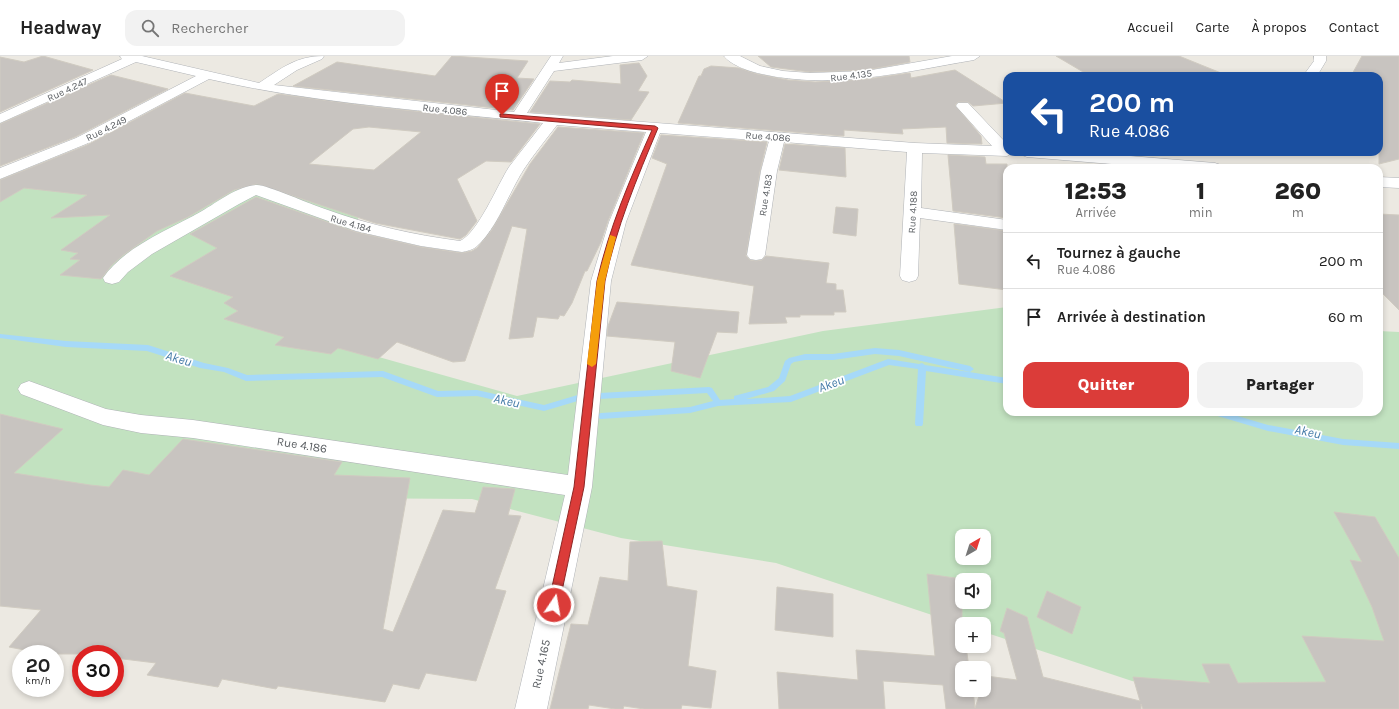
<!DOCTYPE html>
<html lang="fr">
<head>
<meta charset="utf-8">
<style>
	:root { --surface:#fff; --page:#f2f2f2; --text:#222; --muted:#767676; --line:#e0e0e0; --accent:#db3c39 }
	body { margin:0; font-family:Karla,sans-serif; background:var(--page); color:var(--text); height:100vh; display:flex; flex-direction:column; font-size:15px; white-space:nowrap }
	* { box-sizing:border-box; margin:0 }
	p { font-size:13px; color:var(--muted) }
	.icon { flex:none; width:22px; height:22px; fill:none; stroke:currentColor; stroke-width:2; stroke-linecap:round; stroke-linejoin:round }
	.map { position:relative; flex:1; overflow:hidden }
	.panel { position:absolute; left:1003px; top:108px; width:380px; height:252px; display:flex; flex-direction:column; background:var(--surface); border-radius:12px; box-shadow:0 2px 6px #0003 }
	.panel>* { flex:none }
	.guide { position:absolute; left:1003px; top:16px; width:380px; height:84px; border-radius:12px; box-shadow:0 2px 6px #0003; background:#1a4fa0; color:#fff; overflow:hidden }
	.needle { width:26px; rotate:39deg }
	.fabs { position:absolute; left:955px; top:473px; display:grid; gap:8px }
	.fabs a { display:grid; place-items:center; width:36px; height:36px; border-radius:8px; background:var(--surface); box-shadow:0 2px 6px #0003; font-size:20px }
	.speed { position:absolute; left:12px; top:589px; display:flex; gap:8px; font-size:20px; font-weight:700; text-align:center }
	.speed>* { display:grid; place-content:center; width:52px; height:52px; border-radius:50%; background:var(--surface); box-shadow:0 2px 6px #0003; line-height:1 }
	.speed small { font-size:10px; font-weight:400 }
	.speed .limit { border:6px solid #d22; background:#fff; color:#111 }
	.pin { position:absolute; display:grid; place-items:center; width:34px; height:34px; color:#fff; margin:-41px -17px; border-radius:50% 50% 50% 0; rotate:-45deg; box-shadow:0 0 4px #0007 }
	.pin .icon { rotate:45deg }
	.me { position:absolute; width:44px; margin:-22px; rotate:12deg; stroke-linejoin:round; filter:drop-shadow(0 0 3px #0008) }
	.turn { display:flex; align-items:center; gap:14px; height:84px; padding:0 20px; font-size:18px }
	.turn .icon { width:52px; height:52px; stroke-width:2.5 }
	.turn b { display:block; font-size:28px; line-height:34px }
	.eta { display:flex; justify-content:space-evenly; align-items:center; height:68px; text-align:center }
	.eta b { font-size:24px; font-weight:800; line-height:28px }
	.primary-button { display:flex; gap:8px; margin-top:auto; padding:8px 20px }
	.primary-button a { flex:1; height:46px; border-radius:12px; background:var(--accent); color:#fff; font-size:16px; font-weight:800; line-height:46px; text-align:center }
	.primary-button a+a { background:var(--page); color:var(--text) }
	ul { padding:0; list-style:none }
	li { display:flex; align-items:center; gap:12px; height:56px; padding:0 20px; border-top:1px solid var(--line) }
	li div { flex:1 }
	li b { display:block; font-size:15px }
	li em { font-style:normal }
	header { display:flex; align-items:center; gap:24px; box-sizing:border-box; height:56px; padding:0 20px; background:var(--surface); border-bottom:1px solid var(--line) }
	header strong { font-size:19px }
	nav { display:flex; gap:22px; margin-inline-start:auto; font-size:14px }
	.search { width:280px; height:36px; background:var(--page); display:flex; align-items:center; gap:10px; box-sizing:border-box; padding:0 14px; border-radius:12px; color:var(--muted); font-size:15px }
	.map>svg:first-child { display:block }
</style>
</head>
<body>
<header>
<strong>Headway</strong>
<div class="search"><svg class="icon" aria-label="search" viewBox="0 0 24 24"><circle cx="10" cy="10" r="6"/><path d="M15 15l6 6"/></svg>Rechercher</div>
<nav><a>Accueil</a><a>Carte</a><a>À propos</a><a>Contact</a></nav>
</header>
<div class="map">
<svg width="1399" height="653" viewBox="0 0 1399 653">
	<rect width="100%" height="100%" fill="#ece9e2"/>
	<path fill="#c2e2c0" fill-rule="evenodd" d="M144,109l230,31 -29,41 -23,104 195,55 306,-65 184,-24v105h372v-81l20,1v377h-128l-139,-28 -148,-49v-8l-22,1 -186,-62 -155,-25 -149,-39 -424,-3 -48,-10v-300zM962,480h22v22h-22zM962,524h22v22h-22z"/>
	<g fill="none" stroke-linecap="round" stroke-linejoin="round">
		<path fill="#a6d9f8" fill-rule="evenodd" d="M0,278l66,7 82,4 56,18 24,5 19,7 136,-4 55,20 39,-1 67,15 37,-11 128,-7 3,1 8,12 14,-1v-3l34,-9 11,-9 6,-17 4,-3 16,-4h28l42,-6 24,2 71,16 4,3 -4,3 -71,-16 -24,-2 -42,6h-28l-11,2 -3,2 -6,17 -11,10 -28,8 44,-3 98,-37 31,5 3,-1 3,2 82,13v6l-81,-13 -3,53 -1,2h-6l-1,-2 3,-55 -29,-4 -98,37 -73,4 -28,7 -89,6 -3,-1 -1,-2 1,-2 3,-1 89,-6 23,-6 -6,-8 -126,7 -37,11 -67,-15 -40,1 -55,-20 -136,4 -22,-9 -24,-4 -53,-17 -81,-4 -66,-9z
			M1210,356h14l44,13 75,14 56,4v6l-56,-4 -75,-14 -57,-17z"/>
	</g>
	<path fill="#c8c4c0" stroke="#d0cbc1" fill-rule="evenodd" d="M43,0l50,14 -93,42v-55l24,5z
		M452,0l76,5 -11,17 17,1 -21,31 -220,-24 44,-24 98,14z
		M758,0h151l1,6 -44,8 -56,2 -39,-5z
		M1056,0h123l47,19 -136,1z
		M1362,0h37v103l-20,5v-88h-28z
		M639,7l8,13 -9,15 11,1 -18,28 -101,-8 20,-31 20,1 2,-2 49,4 -1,-19z
		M711,10l28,2 18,6 31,6 27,2 53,-3 42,-6 1,5 44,-8 52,33 -34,3 -5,-4h-10l-3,3 26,31 1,8 -35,-1 -1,-16 -44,2 1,5 -59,-4v6l-166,-13 21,-47h2l3,-7z
		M111,19l57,14 -93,48 -75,29v-42z
		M185,37l69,13 24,-12 97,13 165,17 -29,38 -25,-1 -29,18 20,42 -11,14 -6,4 -85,-16 -118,-39 -23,6 -46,27 -31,14 -35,25 -11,10 -10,13 -41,-4 20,-15 -10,-1 8,-6 -17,-3 49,-35 -59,3 36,-23 -63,-7 -24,14v-22l87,-35zM369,71l52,5 -47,38 -65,-6 44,-35z
		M558,71l86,6 -36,88 -7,21 -14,29h-2l-13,32 -8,13 -4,-1 -2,4 -21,-2 -4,20 -24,2 18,-110 -15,-3 -47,135 -12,1 -56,-20 -19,17 -40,-11 -7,6 -56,-9 9,-8 -60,-18 14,-8 -14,-8 9,-6 -63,-21 47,-28 -27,-14 66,-37 100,35 65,15 41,6 10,-2 5,-3 14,-17 39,-67z
		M661,79l106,7 -7,29 -14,85 4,4 6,1 6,-1 4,-4 63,7 -3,20 10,1v6h7l3,22h-12v3h-34v2h-15l2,6 -38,1 5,-38 -123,-21 36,-101 -15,-6z
		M785,88l60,4 1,29 -67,-7z
		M948,99l37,2 1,7h21v54l-54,-7z
		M836,151l22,2 -2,27 -23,-3z
		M1379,158l20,1v95l-20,-20z
		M954,168l53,7v59l-48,-6z
		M617,246l122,10 -2,21 -20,-1 -17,46 -29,-7 4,-29 -68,-6 1,-10z
		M0,358l63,15 -49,44 76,12 19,2 14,-17 26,5 34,-36 159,23 -8,13 76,3 -27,151 10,3 50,-122 32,3 8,-26 32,2 -7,26 13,1 -26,73 11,2 -30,90 -50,-8 -7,16 -26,-5 -8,18 -107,-16 -2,3 -54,-10 -4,8 -71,-12 9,-12 -41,-5v-4h-69l-37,-7 32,-37 -41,-4z
		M1334,456l41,5 24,41v151h-256l-2,-5v5h-195l-3,-24 -60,-4 2,28h-106l-2,-37 81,8 -2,-30 79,6 -8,-82 35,5v67h4l3,22h-7v22h11l2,18 6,-18h3l2,-14 31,4 -13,-47 -4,-2 7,-23 20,9 16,60 97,24 -7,-24 77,6 -8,-19h27l9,19 88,-1 -24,-46 82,5 -12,-34 -22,-47 12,2z
		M662,485l5,45 30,5 -9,75 28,5 -5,37 -29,-3 -1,4h-37l-20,-3 -1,3h-8l-26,-4 -1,4h-38l21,-85 17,1 12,-48 28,4 2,-39z
		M777,531l56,7v43l-58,-7z
		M1047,535l34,16 -9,27 -35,-17z"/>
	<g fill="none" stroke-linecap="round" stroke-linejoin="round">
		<defs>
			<path id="minor" d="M120,0h22l117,27c23,-15 37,-27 65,-27l-2,3 -25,11 -23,15 240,27 37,-56h12l-4,7 54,-7h35l-6,4 -88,11 -27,42 388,30 77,3 -36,-40 2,-3h10l39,41v8h7l-7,4 -85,-3 -1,55 86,12v10l-87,-12 -2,58 -2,4 -7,2 -7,-2 -2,-4 7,-124 -123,-10 -7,29 -12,84 -3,4 -6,1 -6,-1 -3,-4 14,-84 8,-30 -109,-8 -34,89 -15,59 -19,206 -45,222h-32l50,-214 -372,-57 -52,-5 -38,-8 -82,-31 -3,-5 3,-5 8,-3 77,28 35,6 52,5 375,55 23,-194 18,-59 37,-90 -89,-7c-11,14 -23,29 -33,44 -15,23 -27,60 -48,78 -4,3 -9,4 -14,5l-41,-6 -65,-15 -100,-36 -17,9 -87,50 -24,18 -9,10 -7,2 -7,-2 -2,-4c22,-32 66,-48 99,-67 16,-9 35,-25 55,-26 10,0 55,20 68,24 44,16 89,26 135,32 18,-8 38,-57 49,-74 11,-15 23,-29 34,-44 -111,-12 -225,-19 -334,-44l-123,65 -86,35v-11l76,-30 120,-62 -60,-14 -136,61v-9l122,-55z
				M724,0h16l20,10 23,5 27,2 56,-2 86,-15h28l-6,4c-71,12 -141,30 -212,14 -11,-2 -32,-9 -38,-18z
				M1314,0h12v5l-9,15h-14l11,-15z
				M1019,96h62l134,11 6,2 2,3h-63l-133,-11 -5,-2z
				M1379,121l20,1v10l-20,-1z"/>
		</defs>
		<use href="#minor" stroke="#b0b3b7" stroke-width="1"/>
		<use href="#minor" fill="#fff" fill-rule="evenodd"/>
	</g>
	<path fill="#db3c39" stroke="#8e2725" d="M502,58l153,12 3,2c-21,50 -42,100 -53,153l-21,206 -25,118 -1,4 -4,2 -5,-2 -1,-4 26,-118 23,-206c12,-53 33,-102 55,-151l-152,-13v-3z"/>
	<path fill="#f59e0b" d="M610,179l6,2 -11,44 -9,83 -4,3 -5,-3 10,-83z"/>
	<g text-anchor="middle" stroke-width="3.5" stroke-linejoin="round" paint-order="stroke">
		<g font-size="10" fill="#5a5e62" stroke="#fff">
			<text transform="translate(851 19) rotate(-7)" y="4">Rue 4.135</text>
			<text transform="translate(67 33) rotate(-25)" y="4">Rue 4.247</text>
			<text transform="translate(445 53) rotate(6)" y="4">Rue 4.086</text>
			<text transform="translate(106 72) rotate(-27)" y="4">Rue 4.249</text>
			<text transform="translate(768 80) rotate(4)" y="4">Rue 4.086</text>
			<text transform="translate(765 139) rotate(-81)" y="4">Rue 4.183</text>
			<text transform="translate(912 156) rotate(-87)" y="4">Rue 4.188</text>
			<text transform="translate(351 167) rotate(16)" y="4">Rue 4.184</text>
		</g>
		<g font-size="12" fill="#5a5e62" stroke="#fff">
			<text transform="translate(302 389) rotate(9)" y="4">Rue 4.186</text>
			<text transform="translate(541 608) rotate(-78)" y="4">Rue 4.165</text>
		</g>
		<g font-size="13" font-style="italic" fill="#457ba8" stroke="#fff">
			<text transform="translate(179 302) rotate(17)" y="5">Akeu</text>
			<text transform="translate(831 327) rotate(-20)" y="5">Akeu</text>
			<text transform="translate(507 344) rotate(13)" y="5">Akeu</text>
			<text transform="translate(1308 375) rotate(12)" y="5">Akeu</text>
		</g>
	</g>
</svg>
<div class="fabs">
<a><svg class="needle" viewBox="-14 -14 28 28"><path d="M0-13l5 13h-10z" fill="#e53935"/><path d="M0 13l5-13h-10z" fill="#767676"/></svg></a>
<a><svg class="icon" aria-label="sound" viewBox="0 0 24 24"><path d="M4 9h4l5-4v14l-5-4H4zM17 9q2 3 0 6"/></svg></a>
<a>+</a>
<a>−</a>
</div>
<div class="speed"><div>20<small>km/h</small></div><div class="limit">30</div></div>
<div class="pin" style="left:502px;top:59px;background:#d93025"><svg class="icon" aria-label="arrive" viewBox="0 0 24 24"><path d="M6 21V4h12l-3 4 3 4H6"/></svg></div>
<svg class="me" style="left:554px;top:549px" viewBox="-20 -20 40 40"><circle r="17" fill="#db3c39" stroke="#fff" stroke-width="3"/><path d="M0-11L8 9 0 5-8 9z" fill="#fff"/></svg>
<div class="guide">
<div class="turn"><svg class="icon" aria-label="left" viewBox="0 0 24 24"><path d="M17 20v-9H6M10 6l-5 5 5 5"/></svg><div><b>200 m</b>Rue 4.086</div></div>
</div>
<section class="panel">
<div class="eta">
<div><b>12:53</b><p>Arrivée</p></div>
<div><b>1</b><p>min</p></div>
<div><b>260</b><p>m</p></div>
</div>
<ul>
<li><svg class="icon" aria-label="left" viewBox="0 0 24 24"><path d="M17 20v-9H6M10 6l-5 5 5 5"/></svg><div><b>Tournez à gauche</b><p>Rue 4.086</p></div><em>200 m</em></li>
<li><svg class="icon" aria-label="arrive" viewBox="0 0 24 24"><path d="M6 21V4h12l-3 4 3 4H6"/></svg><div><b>Arrivée à destination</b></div><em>60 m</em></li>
</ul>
<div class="primary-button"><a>Quitter</a><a>Partager</a></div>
</section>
</div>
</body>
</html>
